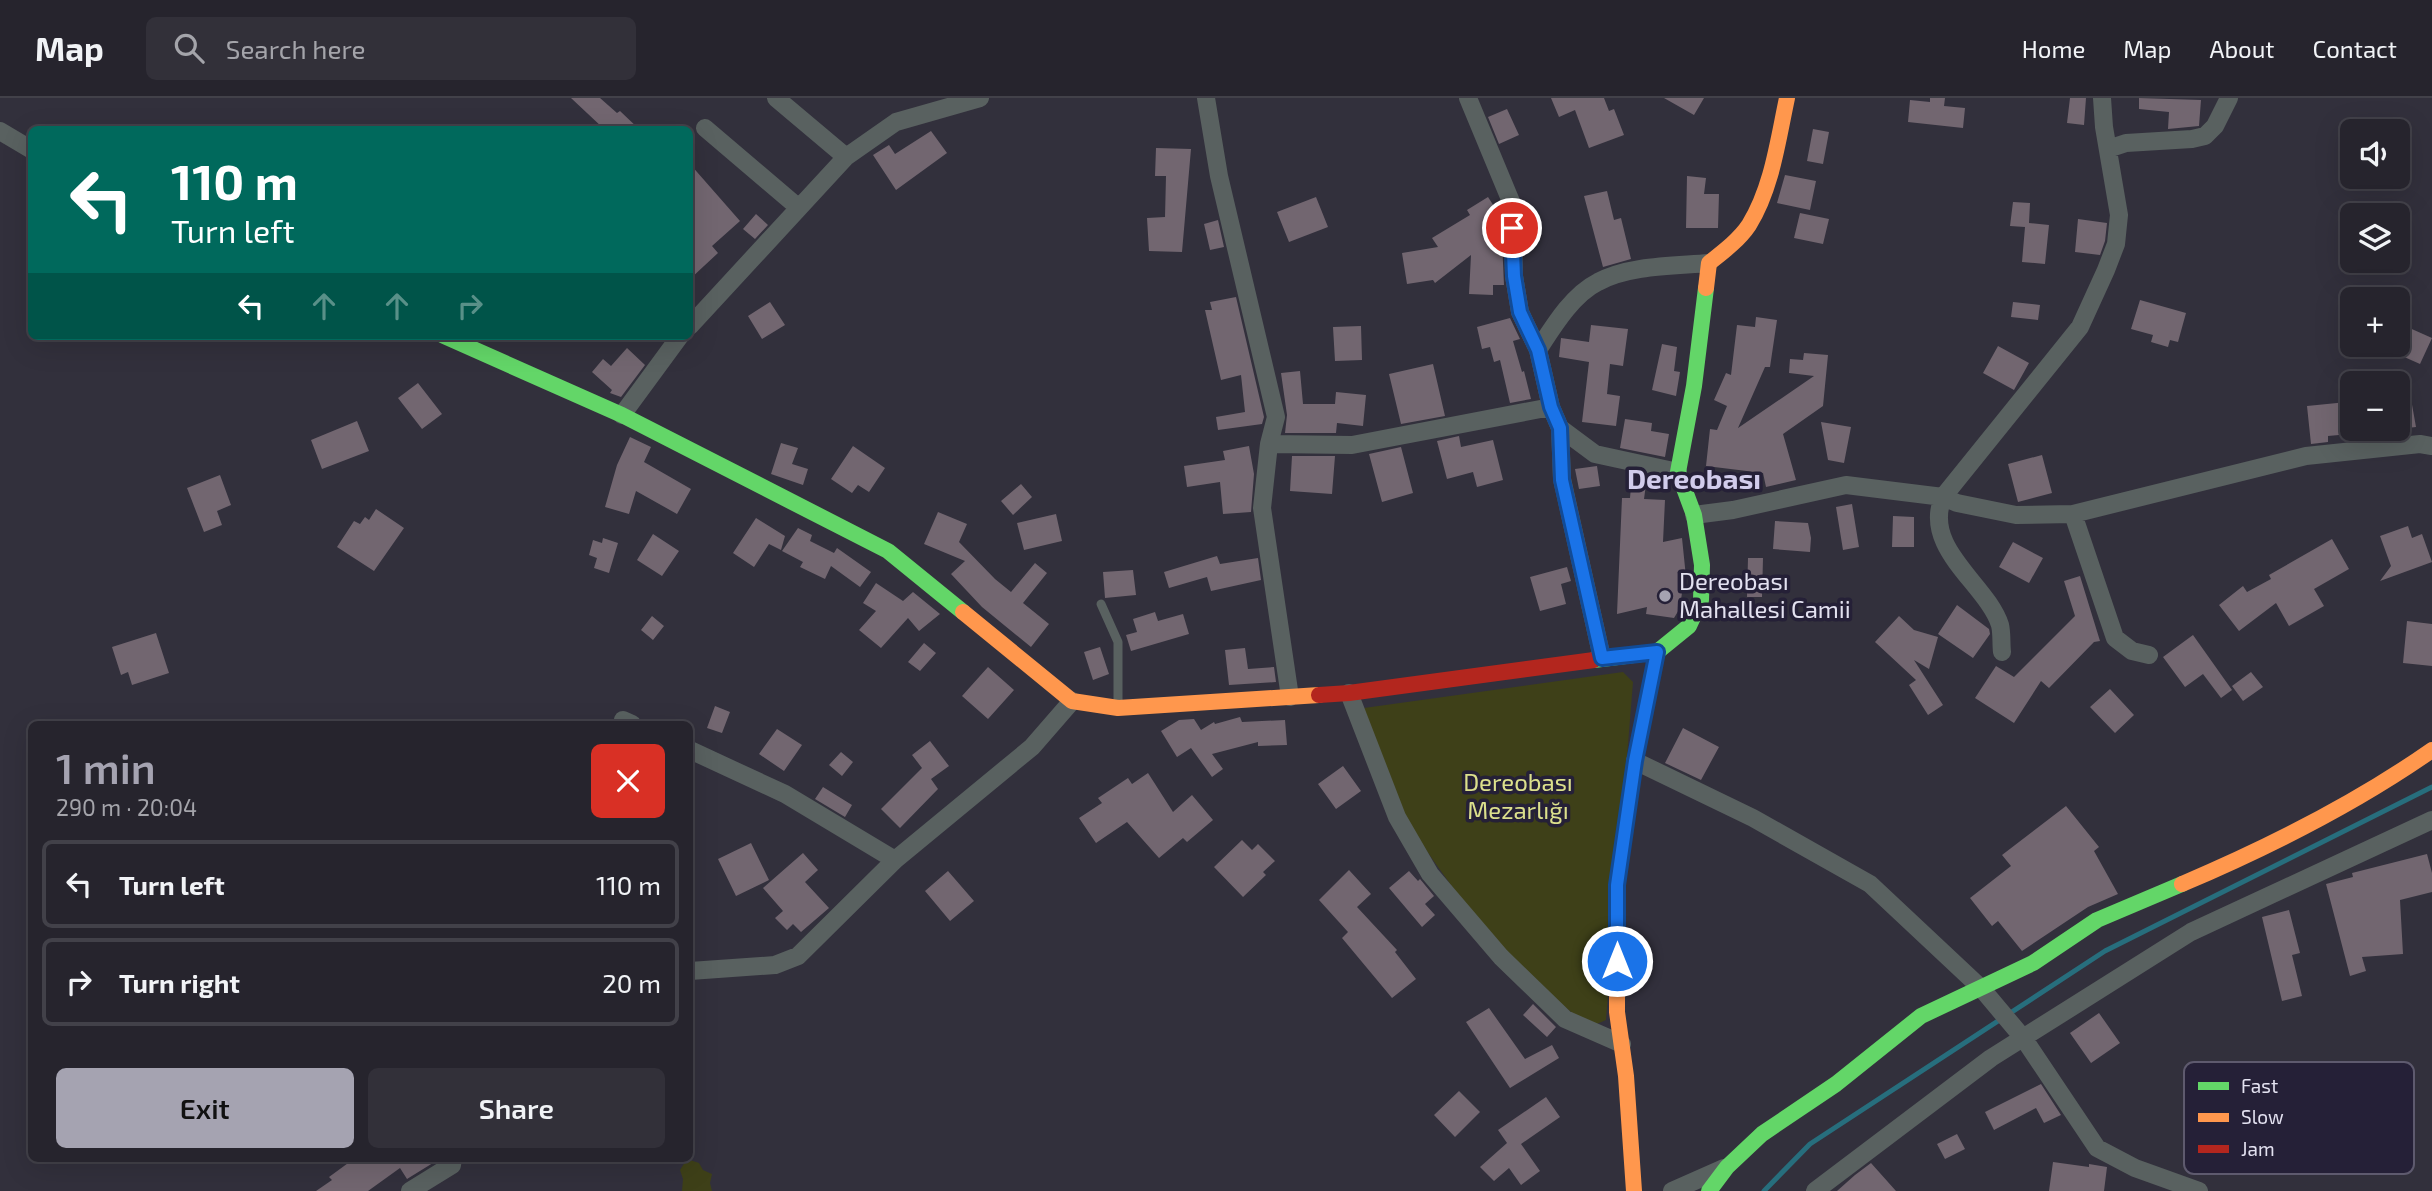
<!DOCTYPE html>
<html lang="en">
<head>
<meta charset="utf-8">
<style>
	:root { --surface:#26242d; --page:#323039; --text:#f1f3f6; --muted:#a4a4aa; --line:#424149; --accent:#a5a3b1 }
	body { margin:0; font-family:"Exo 2",sans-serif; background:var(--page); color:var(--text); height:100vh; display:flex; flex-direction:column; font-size:26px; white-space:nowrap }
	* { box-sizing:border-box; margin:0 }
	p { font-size:23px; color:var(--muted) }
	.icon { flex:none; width:38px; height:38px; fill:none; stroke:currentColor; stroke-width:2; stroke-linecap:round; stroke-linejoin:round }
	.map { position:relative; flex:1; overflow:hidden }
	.drawer { position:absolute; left:28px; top:623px; width:665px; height:441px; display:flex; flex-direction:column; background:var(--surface); border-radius:10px; box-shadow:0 7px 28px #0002,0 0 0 2px var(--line) }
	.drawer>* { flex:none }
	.guide { position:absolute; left:28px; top:28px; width:665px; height:214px; border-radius:10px; box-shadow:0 7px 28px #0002,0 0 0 2px var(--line); background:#00695c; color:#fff; overflow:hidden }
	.buttons { position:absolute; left:2340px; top:21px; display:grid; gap:14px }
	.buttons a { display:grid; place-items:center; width:70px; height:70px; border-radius:10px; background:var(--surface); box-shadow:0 7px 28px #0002,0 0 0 2px var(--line); font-size:35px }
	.pin { position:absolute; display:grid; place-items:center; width:60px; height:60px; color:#fff; margin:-30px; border:4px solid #fff; border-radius:50%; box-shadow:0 2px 7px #0007 }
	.me { position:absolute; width:77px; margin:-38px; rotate:0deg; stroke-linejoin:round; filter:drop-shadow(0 0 5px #0008) }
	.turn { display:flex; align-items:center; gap:24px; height:147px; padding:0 28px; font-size:32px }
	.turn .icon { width:91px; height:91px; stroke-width:2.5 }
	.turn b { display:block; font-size:49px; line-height:60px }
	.lanes { display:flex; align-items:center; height:66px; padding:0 28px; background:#0003; justify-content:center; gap:35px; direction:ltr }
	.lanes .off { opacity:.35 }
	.round { display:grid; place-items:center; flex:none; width:74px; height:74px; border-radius:10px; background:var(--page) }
	.headline { display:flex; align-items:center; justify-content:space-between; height:119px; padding:0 28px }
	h1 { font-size:42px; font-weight:600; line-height:52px; color:var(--accent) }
	.primary-button { display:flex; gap:14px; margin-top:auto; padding:14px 28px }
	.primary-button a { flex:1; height:80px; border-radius:10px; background:var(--accent); color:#111; font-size:28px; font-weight:600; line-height:80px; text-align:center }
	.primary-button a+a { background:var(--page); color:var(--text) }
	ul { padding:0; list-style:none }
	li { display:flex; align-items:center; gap:21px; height:88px; margin:0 14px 10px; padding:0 14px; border:4px solid var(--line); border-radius:10px }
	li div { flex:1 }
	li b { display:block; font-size:26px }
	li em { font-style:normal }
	header { display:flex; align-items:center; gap:42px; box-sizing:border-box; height:98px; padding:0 35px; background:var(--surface); border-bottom:2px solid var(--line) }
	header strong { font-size:33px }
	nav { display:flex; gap:38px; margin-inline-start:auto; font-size:24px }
	.search { width:490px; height:63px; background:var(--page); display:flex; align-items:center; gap:18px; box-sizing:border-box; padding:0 24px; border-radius:10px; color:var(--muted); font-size:26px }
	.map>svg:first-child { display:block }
</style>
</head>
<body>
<header>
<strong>Map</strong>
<div class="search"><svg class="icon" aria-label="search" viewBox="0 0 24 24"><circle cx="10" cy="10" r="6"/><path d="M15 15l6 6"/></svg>Search here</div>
<nav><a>Home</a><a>Map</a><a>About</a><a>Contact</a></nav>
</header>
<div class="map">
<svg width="2432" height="1093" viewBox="0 0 2432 1093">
	<rect width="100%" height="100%" fill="#32303c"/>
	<path fill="#3e4018" d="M1623,574l10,10 -27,338 -16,7c-56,-43 -97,-86 -139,-142 -21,-29 -42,-58 -56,-91 -12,-28 -21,-58 -31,-86z
		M687,1061l12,4 4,7 9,4 -2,9 2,8h-30l1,-12 -3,-9z"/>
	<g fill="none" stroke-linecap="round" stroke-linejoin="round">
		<path stroke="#276e7d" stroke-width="5" d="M1764,1093l46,-47 295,-193 327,-164"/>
	</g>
	<path fill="#726670" d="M571,0h29l17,15 3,-2 20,19h-38l1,-2z
		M1551,0h53l5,13 5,-2 10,26 -35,13 -14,-38 -16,7z
		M1664,0h40l-10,17z
		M1930,0h15l-1,8 21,2 -2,20 -55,-6 2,-22 20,2z
		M2070,0h16l-2,27 -17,-2z
		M2139,0l62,2 -2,26 -31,3 1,-17 -30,-3z
		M1507,11l12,26 -20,9 -11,-27z
		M1813,31l16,3 -6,32 -16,-3z
		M931,33l16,22 -51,37 -23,-35 16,-10 6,9z
		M1156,50l35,1 -9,103 -33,-1 -2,-33 18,-1 1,-41h-11z
		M690,66l50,57 -28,25 6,7 -28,26z
		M1785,77l31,6 -6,29 -33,-7z
		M1687,78l19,2 -2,16h15l-1,34h-32z
		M1607,93l7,29 7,-2 10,41 -28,8 -19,-71z
		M1316,99l12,30 -39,15 -12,-30z
		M1488,99l13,20 3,68h-11v10l-24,-1 2,-39 -36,28 -2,-3 -26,4 -5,-31 36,-6 -6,-9 38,-23 -3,-5z
		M2013,104l17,1 -1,20 20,2 -4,39 -23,-2 3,-35 -15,-1z
		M1800,115l29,6 -6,25 -29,-6z
		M756,116l12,11 -13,14 -12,-10z
		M2078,121l29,4 -2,18 -5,14 -25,-3z
		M1218,122l6,27 -14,3 -6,-26z
		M1236,199l28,120 -2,7 -44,6 -2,-13 29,-5 -4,-37 -20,5 -16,-70h7l-2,-8z
		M2140,202l46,13 -8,29 -8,-2 -2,7 -17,-5 2,-7 -22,-6z
		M770,204l15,23 -23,14 -14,-23z
		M2013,204l27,3 -2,15 -27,-3z
		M1756,219l21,3 -7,47h-5l-27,61 76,-52 -25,-3 1,-14 13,1 1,-7 24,2 -5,51 -40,28 13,46 -30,7 -3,-14 -57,-7 4,-37 7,1 10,-24 -13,-6 12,-27 5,2 6,-50 18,2z
		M1510,220l10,21 -7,2 9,31 2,-1 7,28 -21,4 -10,-43 -6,2 -4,-15 -8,2 -5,-22z
		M1591,227l37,4 -5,37 -13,-2 -3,30 13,2 -4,30 -34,-4 7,-60 -30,-5 2,-19 28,4z
		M1361,228l1,34 -27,1 -2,-34z
		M2405,228l27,12 -12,26 -27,-12z
		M1662,246l15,3 -3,24 6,1 -4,24 -24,-6z
		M1998,248l31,17 -15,27 -31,-17z
		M627,250l18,17 -24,32 -11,-4 2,-3 -20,-18 11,-13 8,7z
		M1433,266l12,52 -44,8 -12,-50z
		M1300,273l3,33h32l1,-12 30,3 -3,31 -26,-3 -1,10h-51l2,-18 -6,-42z
		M418,285l24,31 -20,15 -24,-31z
		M2411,301l5,28 -18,2v-28z
		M2347,304l3,32 -22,2v6l-17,2 -4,-38z
		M1625,321l27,4 -1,8 18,3 -4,23 -45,-9z
		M357,323l12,30 -47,18 -11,-29z
		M1821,324l30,5 -7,36 -16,-3z
		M1459,338l2,11 32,-7 10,40 -26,7 -4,-15 -26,7 -10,-38z
		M630,339l21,10 -7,15 47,27 -14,25 -41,-23 -7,23 -24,-7 12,-42z
		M781,345l17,5 -6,16 16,5 -5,16 -32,-11z
		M853,348l32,22 -16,24 -11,-7 -6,8 -21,-14z
		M1249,348l5,28 -3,38 -28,2 -3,-32 -33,5 -3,-21 41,-6 -2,-9z
		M1401,349l12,46 -31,9 -13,-48z
		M2042,357l10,38 -34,9 -10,-38z
		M1292,358h43l-3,38 -42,-3z
		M1597,368l3,20 -21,3 -4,-20z
		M1632,376l15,3 -3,22 21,1 -2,42 19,-4 4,39h-2l-4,31 -6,10 -28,-4 1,-7 -30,7 5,-116h8z
		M220,377l11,30 -14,6 5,14 -18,7 -17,-44z
		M1021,386l11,13 -19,18 -12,-14z
		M1852,406l7,43 -16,3 -7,-43z
		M376,411l28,19 -30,43 -37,-24 17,-26 6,3 5,-7 4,3z
		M938,414l29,12 -8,18 36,37 16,13 24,-29 12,10 -24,30 26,21 -18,23 -49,-40 -31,-33 14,-13 -41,-17z
		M1056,416l6,27 -38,9 -7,-27z
		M1893,418l21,1v30h-22z
		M756,420l29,18 -4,14 -12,-6 -15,23 -21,-14z
		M1775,423l33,2 3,15 -1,14 -37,-3z
		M2408,428l4,12 10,-4 10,28 -52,19 11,-15 -11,-30z
		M798,430l14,7 -2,6 24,12 3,-5 34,24 -11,15 -29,-21 -6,13 -25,-12 3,-5 -21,-11z
		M653,436l26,17 -17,25 -25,-16z
		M603,440l15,5 -9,30 -15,-5 3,-10 -8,-3 4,-15 9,3z
		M2332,441l17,30 -35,20 10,17 -35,20 -13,-23 -37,28 -20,-26 24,-19 4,6 24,-13 -2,-4z
		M2013,444l30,16 -14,25 -30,-16z
		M1217,458l3,8 38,-6 3,22 -50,11 -4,-14 -38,11 -5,-16z
		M1748,460h15l-1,39h-15z
		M1567,469l4,14 -10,3 5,20 -26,7 -10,-34z
		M1133,472l3,25 -31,3 -2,-26z
		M2080,478l20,65 -6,1 -45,46 -8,-7 -27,42 -39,-25 21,-32 18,11 61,-61 -11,-35z
		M876,485l27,18 10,-9 27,22 -21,17 -11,-13 -27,30 -22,-18 17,-19 -13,-8z
		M1957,507l32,24 1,5 -17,24 -35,-24z
		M1155,514l3,9 25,-7 6,20 -58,17 -5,-16 11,-3 -4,-13z
		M652,518l12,10 -11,14 -12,-10z
		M1899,518l15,14 24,7 -9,32 -15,-9 29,45 -15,10 -19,-30 7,-5 -41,-38z
		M2407,523l25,3v42l-29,-3z
		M156,535l13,40 -37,12 -4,-13 -7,3 -9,-28z
		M2193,537l39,55 -11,8 -18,-24 -18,13 -22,-30z
		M924,545l12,10 -16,18 -12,-9z
		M1100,549l9,27 -16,6 -9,-28z
		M1245,550l3,21 26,-2 2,15 -47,3 -4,-35z
		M988,569l26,23 -26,29 -26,-23z
		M2251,574l12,15 -20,14 -11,-15z
		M2110,591l24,26 -19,18 -25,-26z
		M715,608l15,6 -8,21 -15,-5z
		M1240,619l2,5 43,-2 2,25 -29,1v-4l-46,12 11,15 -11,8 -21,-29 -14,9 -16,-26 18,-11 15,-1 7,11 13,-8 1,2z
		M1683,630l36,19 -18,33 -36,-17z
		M777,631l25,16 -18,26 -25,-17z
		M930,643l19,25 -18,13 7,10 -38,39 -19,-19 41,-41 -10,-13z
		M841,654l12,10 -11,14 -13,-11z
		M1343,668l18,25 -25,18 -18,-25z
		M1148,675l25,39 19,-17 21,25 -26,22 -4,-4 -24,20 -32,-36 -31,21 -17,-25 23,-15 -4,-5 30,-20 4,6z
		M823,689l29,18 -7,12 -30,-18z
		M2066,708l33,41 -5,4 24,43 -30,13 -66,44 -24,-30 -6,5 -22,-28 41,-32 -9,-11z
		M1242,742l10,10 6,-6 17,17 -12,11 3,3 -23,22 -29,-30z
		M751,745l18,37 -33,16 -18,-37z
		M803,755l15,17 -13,12 24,26 -28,24 -8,-8 -6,6 -12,-12 8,-7 -20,-23z
		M2427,756l5,19v19l-32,8 3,54 -41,3 4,14 -16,5 -24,-92 27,-7 -1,-4z
		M1349,772l22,24 -14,13 40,43 -2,2 21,27 -24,19 -50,-60 6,-6 -29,-32z
		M948,773l26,30 -24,20 -25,-30z
		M1409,773l9,10 2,-2 14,17 -9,8 10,11 -13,12 -33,-39z
		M2289,812l11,43 -8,2 10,41 -20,5 -20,-84z
		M1533,906l23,23 -9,10 -24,-22z
		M1489,910l36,51 27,-14 7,13 -49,30 -44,-66z
		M2099,915l21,30 -29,20 -21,-30z
		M2041,986l20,31 -17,8 -8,-15 -42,22 -9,-18z
		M1459,993l21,21 -25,25 -21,-22z
		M1546,999l14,20 -39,27 19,27 -19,14 -12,-17 -15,13 -14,-14 27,-24 -9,-13z
		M1957,1036l8,15 -20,10 -8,-15z
		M355,1060h86l-34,21 -7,-11 -32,23h-52l16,-11 -3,-3z
		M2053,1064l36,5v-3l18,3 -3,24h-55z
		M1871,1065l25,28h-59l18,-16z"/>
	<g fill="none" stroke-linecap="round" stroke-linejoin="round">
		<path stroke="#596160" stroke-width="9" d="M1101,506l17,38v64"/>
		<path stroke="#596160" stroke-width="18" d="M776,0l70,59
			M1206,0l13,78 57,241 -7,27 -7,64 28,189
			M1468,0l44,106 2,72 6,36 18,38 13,57 9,21 2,51 40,179
			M705,30l94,80
			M0,33l32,19
			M2108,51l18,-6 66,-4 13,-3 10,-10 14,-28
			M690,228l156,-169 50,-35 84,-24
			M1538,252c15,-23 34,-55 60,-68 31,-17 77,-16 111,-19
			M622,317l58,-79
			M1560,330l35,26 83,18
			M1269,346l83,1 199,-38
			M2073,416l42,124 17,13 17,4
			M1694,417l39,-5 113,-25 97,12 14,6 59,12 57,-1 233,-58 114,-12 12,2
			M2002,554c-1,-9 0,-19 -2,-27 -13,-41 -78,-76 -57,-128l137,-170 26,-57 10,-26 3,-29 -15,-88 -2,-29
			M1349,595l48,124 33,57 71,83 64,62 57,25
			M623,622l9,4
			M690,652l95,44 110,66
			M1635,663l118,57 117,66 112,105 42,50 73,109 38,20 64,23
			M690,873l85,-6 23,-9 97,-96 137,-113 40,-46
			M410,1093l42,-26 1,-7
			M1672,1093l52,-23
			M1815,1093l176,-133 200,-126 241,-112"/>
		<path stroke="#63d668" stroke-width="16" d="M444,238l178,79 266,136 75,61
			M1594,562l63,-8 32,-26 12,-26 1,-35 -8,-50 -16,-43 16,-86 12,-98
			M1617,804v-17l18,-124 22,-109
			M1709,1093l18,-24 35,-33 74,-50 85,-68 112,-53 64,-43 85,-36"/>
		<path stroke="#ff974d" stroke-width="16" d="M1706,190l3,-25c14,-11 30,-23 40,-38 23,-37 29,-85 38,-127
			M963,514l109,89 46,7 201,-13
			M2182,786c87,-37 173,-80 250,-134
			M1617,804v110l9,64 8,115"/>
		<path stroke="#b3261e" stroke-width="16" d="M1319,597l30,-2 245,-33"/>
	</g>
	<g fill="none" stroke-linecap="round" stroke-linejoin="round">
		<defs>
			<path id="route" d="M1512,130l2,48 6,36 18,38 13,57 9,21 2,52 40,178 55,-6 -22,109 -18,124v76"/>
		</defs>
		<use href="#route" stroke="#114b97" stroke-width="18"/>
		<use href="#route" stroke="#1a73e8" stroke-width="12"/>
	</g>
	<circle fill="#a5a3b1" stroke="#252037" stroke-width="2.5" cx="1665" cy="498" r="7"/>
	<g text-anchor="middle" stroke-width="7" stroke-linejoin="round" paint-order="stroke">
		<g font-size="24" fill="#e3e1f0" stroke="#252037" text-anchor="start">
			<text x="1679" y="492">Dereobası<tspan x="1679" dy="28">Mahallesi Camii</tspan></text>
		</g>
		<g font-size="24" fill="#dce08c" stroke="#252037">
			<text x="1518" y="693">Dereobası<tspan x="1518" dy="28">Mezarlığı</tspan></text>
		</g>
		<g font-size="28" font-weight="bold" fill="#d1cceb" stroke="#252037">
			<text x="1694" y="391">Dereobası</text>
		</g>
	</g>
	<rect x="2184" y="964" width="230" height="112" rx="10" fill="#252037" stroke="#5e5a6e" stroke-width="2"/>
	<rect x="2198" y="984" width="31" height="8" fill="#63d668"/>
	<rect x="2198" y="1015" width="31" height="9" fill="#ff974d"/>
	<rect x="2198" y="1047" width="31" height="8" fill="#b3261e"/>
	<g font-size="19" fill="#e3e1f0">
		<text x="2241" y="995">Fast</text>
		<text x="2241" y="1026">Slow</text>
		<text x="2241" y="1058">Jam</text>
	</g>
</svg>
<div class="buttons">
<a><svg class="icon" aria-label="sound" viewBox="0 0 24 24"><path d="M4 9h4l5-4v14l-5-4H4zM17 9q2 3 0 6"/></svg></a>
<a><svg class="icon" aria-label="layers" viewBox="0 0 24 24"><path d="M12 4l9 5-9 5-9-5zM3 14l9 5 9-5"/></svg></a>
<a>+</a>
<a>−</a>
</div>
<div class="pin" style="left:1512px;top:130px;background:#d93025"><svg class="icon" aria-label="arrive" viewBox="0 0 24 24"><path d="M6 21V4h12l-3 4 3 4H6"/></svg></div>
<svg class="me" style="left:1617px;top:863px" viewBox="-20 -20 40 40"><circle r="17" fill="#1a73e8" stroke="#fff" stroke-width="3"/><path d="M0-11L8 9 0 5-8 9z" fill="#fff"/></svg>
<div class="guide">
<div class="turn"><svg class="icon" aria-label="left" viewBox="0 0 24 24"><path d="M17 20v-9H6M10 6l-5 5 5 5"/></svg><div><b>110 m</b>Turn left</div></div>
<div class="lanes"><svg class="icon" aria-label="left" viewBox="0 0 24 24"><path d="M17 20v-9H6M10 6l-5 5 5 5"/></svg><svg class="icon off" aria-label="ahead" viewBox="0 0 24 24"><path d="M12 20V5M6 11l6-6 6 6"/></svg><svg class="icon off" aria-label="ahead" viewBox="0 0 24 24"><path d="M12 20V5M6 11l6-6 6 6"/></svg><svg class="icon off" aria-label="right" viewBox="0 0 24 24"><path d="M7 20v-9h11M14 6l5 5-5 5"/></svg></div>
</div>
<section class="drawer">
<div class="headline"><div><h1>1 min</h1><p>290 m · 20:04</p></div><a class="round" style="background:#d93025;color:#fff"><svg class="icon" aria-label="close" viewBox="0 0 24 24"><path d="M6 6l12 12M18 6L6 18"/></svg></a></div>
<ul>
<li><svg class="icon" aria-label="left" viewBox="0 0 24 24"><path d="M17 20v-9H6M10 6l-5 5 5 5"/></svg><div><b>Turn left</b></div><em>110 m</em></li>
<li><svg class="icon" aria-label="right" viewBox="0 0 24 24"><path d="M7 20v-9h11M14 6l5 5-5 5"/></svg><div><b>Turn right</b></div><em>20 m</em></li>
</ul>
<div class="primary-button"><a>Exit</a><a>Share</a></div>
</section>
</div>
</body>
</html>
